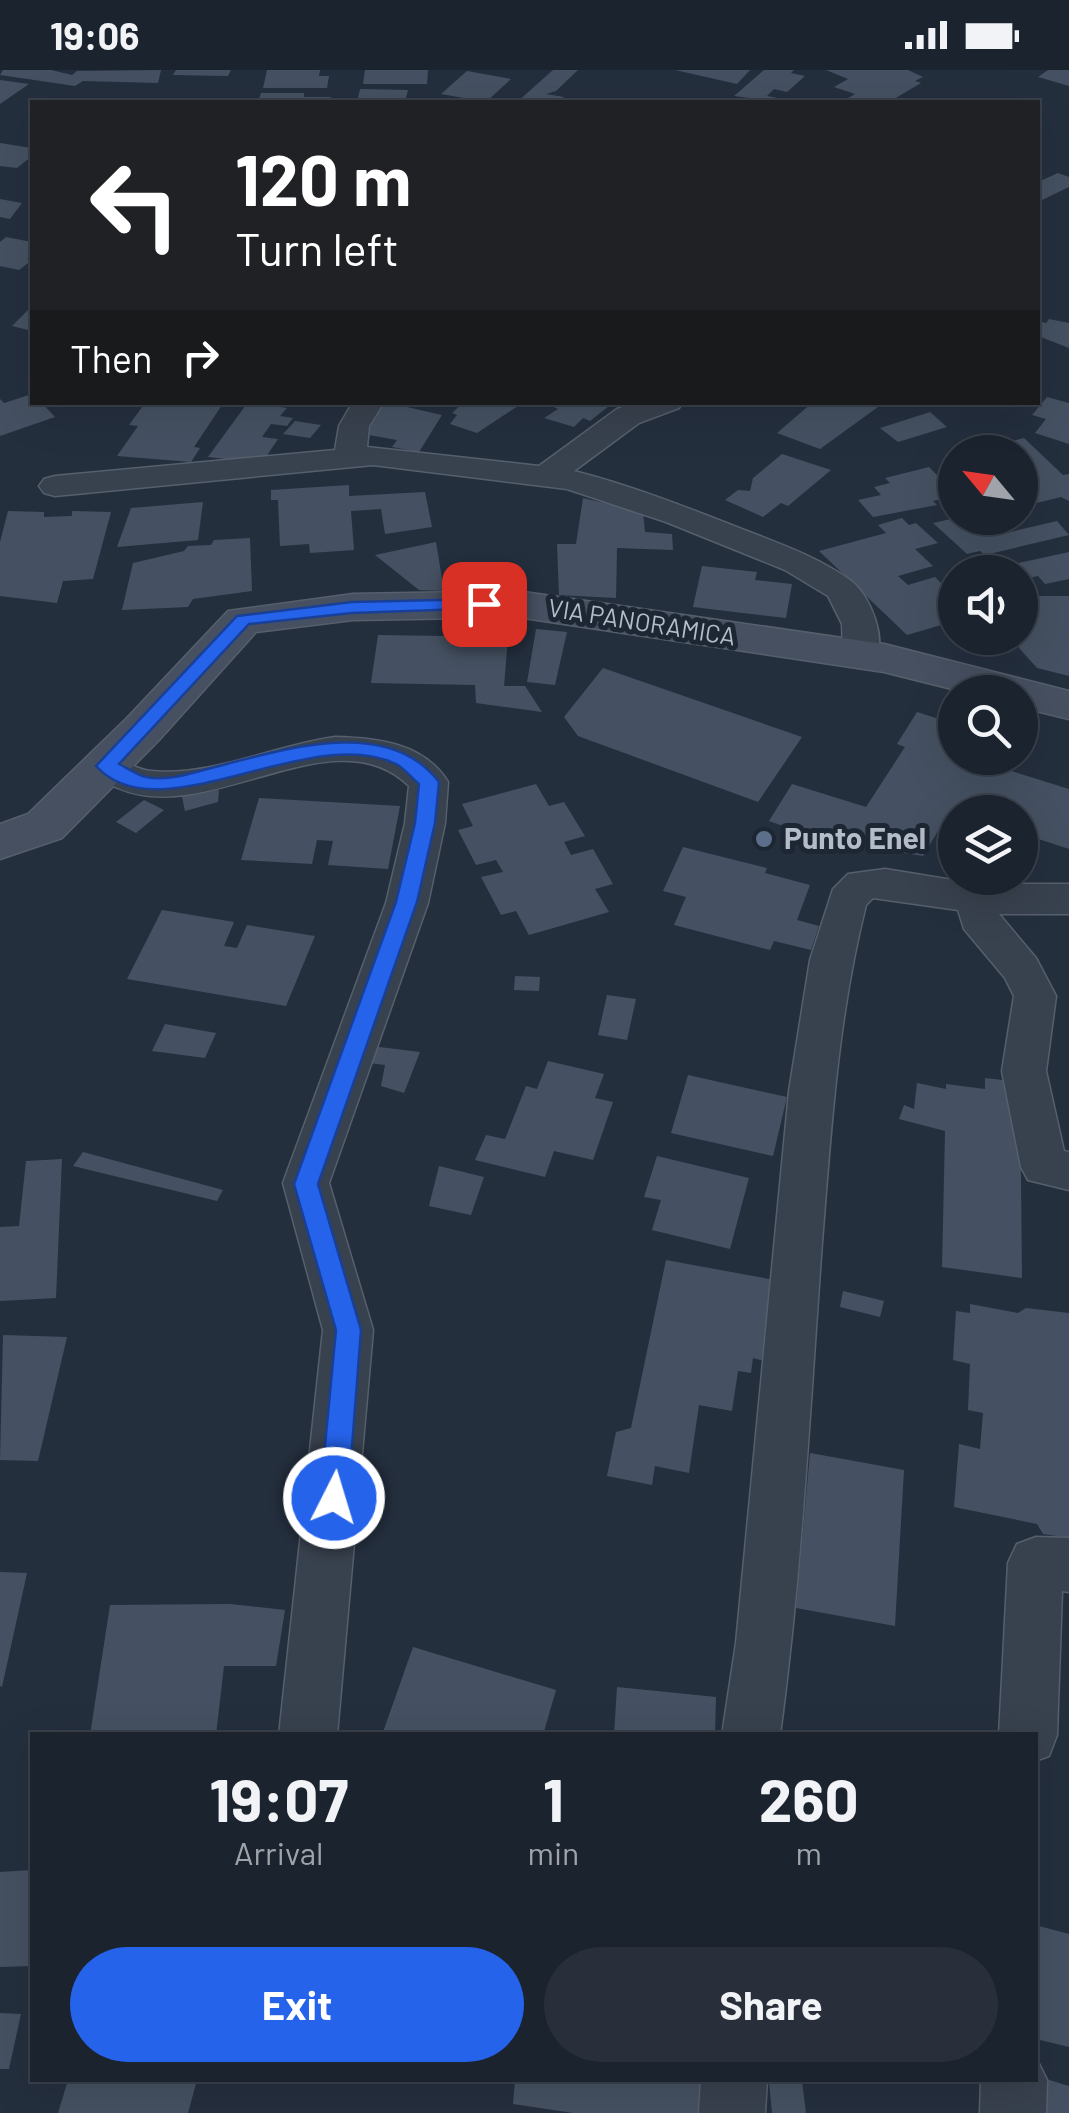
<!DOCTYPE html>
<html lang="en">
<head>
<meta charset="utf-8">
<style>
	:root { --surface:#1b232e; --page:#282f3a; --text:#f1f3f6; --muted:#a0a4aa; --line:#39404a; --accent:#2563eb }
	body { margin:0; font-family:Barlow,sans-serif; background:var(--page); color:var(--text); height:100vh; display:flex; flex-direction:column; font-size:38px; white-space:nowrap }
	* { box-sizing:border-box; margin:0 }
	p { font-size:32px; color:var(--muted) }
	.icon { flex:none; width:55px; height:55px; fill:none; stroke:currentColor; stroke-width:2; stroke-linecap:round; stroke-linejoin:round }
	.map { position:relative; flex:1; overflow:hidden }
	.details { position:absolute; left:30px; top:1662px; width:1008px; height:350px; display:flex; flex-direction:column; background:var(--surface); border-radius:0px; box-shadow:0 10px 40px #0002,0 0 0 2px var(--line) }
	.details>* { flex:none }
	.banner { position:absolute; left:30px; top:30px; width:1010px; height:305px; border-radius:0px; box-shadow:0 10px 40px #0002,0 0 0 2px var(--line); background:#202124; color:#fff; overflow:hidden }
	.needle { width:65px; rotate:299deg }
	.buttons { position:absolute; left:938px; top:365px; display:grid; gap:20px }
	.buttons a { display:grid; place-items:center; width:100px; height:100px; border-radius:50%; background:var(--surface); box-shadow:0 10px 40px #0002,0 0 0 2px var(--line); font-size:50px }
	.pin { position:absolute; display:grid; place-items:center; width:85px; height:85px; color:#fff; margin:-42px; border-radius:20px; box-shadow:0 5px 15px #0006 }
	.me { position:absolute; width:110px; margin:-55px; rotate:5deg; stroke-linejoin:round; filter:drop-shadow(0 0 8px #0008) }
	.turn { display:flex; align-items:center; gap:35px; height:210px; padding:0 40px; font-size:45px }
	.turn .icon { width:130px; height:130px; stroke-width:2.5 }
	.turn b { display:block; font-size:70px; line-height:85px }
	.then { display:flex; align-items:center; height:95px; padding:0 40px; background:#0003; gap:20px; font-size:38px }
	.eta { display:flex; justify-content:space-evenly; align-items:center; height:170px; text-align:center }
	.eta b { font-size:60px; font-weight:700; line-height:70px }
	.cta { display:flex; gap:20px; margin-top:auto; padding:20px 40px }
	.cta a { flex:1; height:115px; border-radius:60px; background:var(--accent); color:#fff; font-size:40px; font-weight:700; line-height:115px; text-align:center }
	.cta a+a { background:var(--page); color:var(--text) }
	.status { display:flex; justify-content:space-between; align-items:center; height:70px; padding:0 50px; background:var(--surface); direction:ltr }
	.status svg { height:28px; fill:currentColor }
	.map>svg:first-child { display:block }
</style>
</head>
<body>
<div class="status"><b>19:06</b><svg viewBox="0 0 49 12"><path d="M0 12V9h3v3zM5 12V6h3v6zM10 12V3h3v9zM15 12V0h3v12zM26 1h20v11H26zM47 4h2v5h-2z"/></svg></div>
<div class="map">
<svg width="1069" height="2043" viewBox="0 0 1069 2043">
	<rect width="100%" height="100%" fill="#242f3e"/>
	<path fill="#455162" d="M3,0h48l21,5 5,-4 84,-1 -3,13 -75,-2 -8,5 -75,-11z
		M176,0h55l-3,6 -55,-1z
		M267,0h53l-1,6h10l-2,12h-64z
		M365,0h63l-1,14h-64z
		M553,0h25l-22,21 -10,3 18,3 -5,5h-42z
		M675,0h75l-13,14z
		M764,0h30l-3,3 14,3 -18,16 -13,-3 -7,7 16,3 -3,3 -46,-6z
		M826,0h82l15,7 -8,4 6,2 -32,19h-48l14,-8 -21,-7 14,-8z
		M1048,0h21v16l-31,-9z
		M467,1l44,8 -25,23 -45,-8z
		M0,10l29,4 -29,20z
		M360,19l48,1 -3,12h-48z
		M261,23h43v4h27l-1,5h-72z
		M0,73l32,5v8l-15,12 -17,-2z
		M1058,103l11,4v10l-31,15v-20z
		M0,129l22,4 -12,16 -10,-2z
		M6,167l26,5v13l-5,4 5,1 -13,10 -19,-4v-24z
		M32,236v21l-4,3 -16,-4z
		M1049,249l20,4v25l-31,-12v-15l8,2z
		M32,324v8h9l14,15 -55,19v-37l4,4z
		M1047,327l22,6v41l-34,-11 11,-14 -14,-4z
		M175,332l47,3 -28,42 6,1 -9,14 -74,-6 21,-30 -9,-1 16,-22 27,4z
		M248,332l39,6 -7,8 13,2 -6,8 -16,-2 -9,13 16,2 -16,24 -54,-6z
		M385,332l57,13 -23,37 -27,-5 5,-7 -34,-6z
		M464,332h60l-47,31 -27,-9 7,-9 -5,-2z
		M542,332h72l-24,19 -7,-3 -9,9 -30,-9 14,-9z
		M813,332h72l-65,47 -43,-16z
		M930,342l17,15 -49,15 -18,-14z
		M295,351l26,4 -11,13 -27,-4z
		M1024,368l39,37 6,-1v27l-8,-4 -41,10v-55h-49z
		M782,384l49,16 -43,36 -7,-3 -18,14 -38,-17 13,-10 12,1 3,-13z
		M929,397l15,15 -8,2 13,13 -16,4 4,4 -64,12 -15,-17 23,-5 -7,-8 16,-4 -5,-5z
		M349,415v11l76,-4 7,35 -47,7 -4,-25 -30,2 3,39 -44,3 -1,-9 -29,2 -2,-46h-7v-10z
		M583,428l60,14 2,20 27,2 1,16 -56,-2 -1,50 -57,-3 -2,-51h19z
		M203,432l-5,38 -81,7 14,-39z
		M8,441l36,1v5l28,-1v-5l39,1 -18,67 -30,2 -6,22 -57,-7v-54z
		M902,448l7,7 7,-2 22,20 -23,6 18,17 -35,10 10,9 27,-8 13,13 7,-2v33l-48,14 -88,-84 67,-18 -8,-8z
		M955,448l9,9 17,-4 12,13 64,-15 12,14 -84,20 -5,-4 -13,3 -34,-31z
		M250,468l2,53 -59,8 -5,8 -66,3 11,-47 51,-12 4,-5 23,-1 3,-5z
		M436,472l8,49 -25,-1 -44,-35z
		M1069,482v27l-24,5 -7,-8 -18,4v-8h-44z
		M702,496l55,6 -2,8 37,4 -6,34 -93,-11z
		M1020,526h49v80l-32,-8 -18,-20z
		M536,559l31,3 -12,53 -28,-3z
		M378,565l130,2 -4,49h21l17,26 -66,-9 -1,-18 -104,-2z
		M603,598l199,69 -44,65 -180,-66 -14,-19z
		M917,642l38,12v34h15l99,31v60l-49,-16v-21l-70,-1 -27,45 -101,-16 -53,-19 23,-37 74,23 39,-60 -8,-3z
		M536,714l13,22 15,-4 21,34 -21,6 7,13 22,-6 20,35 -18,5 14,23 -80,23 -13,-24 -15,4 -20,-38 22,-5 -7,-12 -20,5 -18,-35 15,-4 -11,-22z
		M219,720l-1,12 -33,9 -4,-19z
		M259,728l141,8 -12,63 -60,-4 5,-24 -16,-1 -5,24 -71,-4z
		M144,730l20,10 -28,23 -20,-11z
		M683,777l84,21 -2,5 45,12 -13,35 22,6 -8,24 -37,-9 -4,9 -96,-25 12,-28 -23,-6z
		M162,840l72,12 -10,24 13,2 10,-23 68,11 -29,70 -159,-27z
		M515,906l25,1 -1,14 -25,-1z
		M607,925l29,4 -9,41 -29,-5z
		M165,954l51,9 -11,25 -53,-7z
		M371,976l49,6 -16,41 -23,-7 4,-21 -17,-2z
		M548,991l56,13 -9,24 18,4 -20,58 -39,-9 -9,26 -70,-17 11,-25 19,4 21,-53 11,3z
		M688,1005l99,22 -14,59 -102,-23z
		M985,1008l35,4 2,196 -80,-11 3,-136 -46,-12 5,-14 10,4 3,-26 29,6v-5l39,5z
		M83,1082l140,38 -6,11 -144,-35z
		M657,1086l92,22 -19,71 -78,-19 9,-30 -17,-3z
		M62,1089l-6,139 -56,3v-74l19,-1 7,-65z
		M439,1096l45,11 -13,38 -42,-9z
		M666,1190l114,21 -12,81 -15,-4 -2,15 -13,-2 -6,40 -33,-6 -10,68 -34,-7 -3,19 -45,-9 9,-44 15,-4z
		M843,1221l41,10 -4,16 -40,-10z
		M970,1234l48,9 8,-5 43,5v225l-26,-4 -6,-10 -83,-17 5,-63 21,5 3,-36 -15,-3 2,-46 -17,-4 3,-49 14,2z
		M3,1265l64,2 -29,124 -38,-1z
		M810,1383l94,17 -9,156 -99,-18z
		M0,1502l27,1 -25,114 -2,-1z
		M230,1534l55,6 -9,56h-52l-8,69h-126l20,-130z
		M413,1577l143,43 -13,45h-161z
		M617,1617l99,10 -1,38h-101z
		M32,1800v96l-32,1v-95z
		M1039,1856l30,8v113l-33,-8z
		M0,1943l21,1 -12,55h-9z
		M1046,2009l23,7v27h-26z
		M68,2010h129l-9,33h-130z
		M515,2010h212l-1,33h-153l-60,-9z
		M802,2011l4,32h-34l-3,-30z"/>
	<g fill="none" stroke-linecap="round" stroke-linejoin="round">
		<defs>
			<path id="street" d="M353,332h31l-15,24 -2,21 172,19 78,-57 20,-7h46l-4,6 -40,15 -65,48c59,15 117,38 173,60 36,14 73,27 104,50 20,15 37,60 23,82l-13,3 -13,-3 -5,-8 -1,-31 -14,-28 -43,-26 -119,-48 -99,-33 -194,-24 -318,31 -11,-3 -5,-7 5,-7 11,-3 280,-26 4,-24z
				M335,667c42,1 89,6 113,45l-3,41 -17,80 -99,280 44,147 -36,405h-58l44,-405 -40,-147 103,-280 19,-80 4,-37c-75,-74 -201,42 -291,2 -13,-5 -24,-11 -31,-22l6,-9c24,-7 35,12 58,14 61,6 124,-26 184,-34z
				M885,799l92,15h92v30h-70l37,44 20,38 -10,75 18,80 5,1v38l-41,-10 -7,-13 -19,-96 12,-75 -9,-18 -41,-49 -6,-19 -85,-12 -7,7c-28,111 -35,224 -44,338 -12,164 -20,329 -42,492h-58l14,-92 53,-552 21,-131 23,-71 15,-15z
				M1036,1467l33,1v54l-7,-1 -5,144 -8,21 -14,5v-26h-36l9,-172 9,-19z
				M1035,1986l12,24 -1,33h-66l1,-33h54z
				M701,2010h66l-2,33h-66z"/>
			<path id="secondary" d="M517,521l367,53 185,47v28l-49,-12v-15h-56l-80,-20 -367,-55 -164,3 -97,12 -97,108 -97,98 -62,21v-35l28,-10 99,-96 101,-107 125,-17z"/>
		</defs>
		<use href="#street" stroke="#565f6c" stroke-width="3"/>
		<use href="#secondary" stroke="#565f6c" stroke-width="3"/>
		<use href="#street" fill="#38414e" fill-rule="evenodd"/>
		<use href="#secondary" fill="#465061" fill-rule="evenodd"/>
	</g>
	<path fill="#2563eb" stroke="#184099" stroke-width="2.5" d="M484,529l7,2v7l-139,5 -103,11 -130,140c8,4 18,11 27,13 21,5 49,-5 69,-10 67,-17 173,-52 224,15l-4,41 -18,79 -99,282 43,146 -13,168 -4,9 -10,3 -10,-3 -4,-9 16,-168 -42,-146 102,-282 19,-79 4,-39c-7,-6 -15,-16 -23,-20 -87,-42 -237,72 -300,2l141,-150 115,-14z"/>
	<circle fill="#5c6f8a" stroke="#1d2633" stroke-width="4" cx="764" cy="769" r="10"/>
	<g text-anchor="middle" stroke-width="10" stroke-linejoin="round" paint-order="stroke">
		<g font-size="25" fill="#b4bcc9" stroke="#1d2633">
			<text transform="translate(642 552) rotate(9)" y="9">VIA PANORAMICA</text>
		</g>
		<g font-size="30" font-weight="bold" fill="#b4bcc9" stroke="#1d2633" text-anchor="start">
			<text x="784" y="779">Punto Enel</text>
		</g>
	</g>
</svg>
<div class="buttons">
<a><svg class="needle" viewBox="-14 -14 28 28"><path d="M0-13l5 13h-10z" fill="#e53935"/><path d="M0 13l5-13h-10z" fill="#a0a4aa"/></svg></a>
<a><svg class="icon" aria-label="sound" viewBox="0 0 24 24"><path d="M4 9h4l5-4v14l-5-4H4zM17 9q2 3 0 6"/></svg></a>
<a><svg class="icon" aria-label="search" viewBox="0 0 24 24"><circle cx="10" cy="10" r="6"/><path d="M15 15l6 6"/></svg></a>
<a><svg class="icon" aria-label="layers" viewBox="0 0 24 24"><path d="M12 4l9 5-9 5-9-5zM3 14l9 5 9-5"/></svg></a>
</div>
<div class="pin" style="left:484px;top:534px;background:#d93025"><svg class="icon" aria-label="arrive" viewBox="0 0 24 24"><path d="M6 21V4h12l-3 4 3 4H6"/></svg></div>
<svg class="me" style="left:334px;top:1428px" viewBox="-20 -20 40 40"><circle r="17" fill="#2563eb" stroke="#fff" stroke-width="3"/><path d="M0-11L8 9 0 5-8 9z" fill="#fff"/></svg>
<div class="banner">
<div class="turn"><svg class="icon" aria-label="left" viewBox="0 0 24 24"><path d="M17 20v-9H6M10 6l-5 5 5 5"/></svg><div><b>120 m</b>Turn left</div></div>
<div class="then">Then<svg class="icon" aria-label="right" viewBox="0 0 24 24"><path d="M7 20v-9h11M14 6l5 5-5 5"/></svg></div>
</div>
<section class="details">
<div class="eta">
<div><b>19:07</b><p>Arrival</p></div>
<div><b>1</b><p>min</p></div>
<div><b>260</b><p>m</p></div>
</div>
<div class="cta"><a>Exit</a><a>Share</a></div>
</section>
</div>
</body>
</html>
